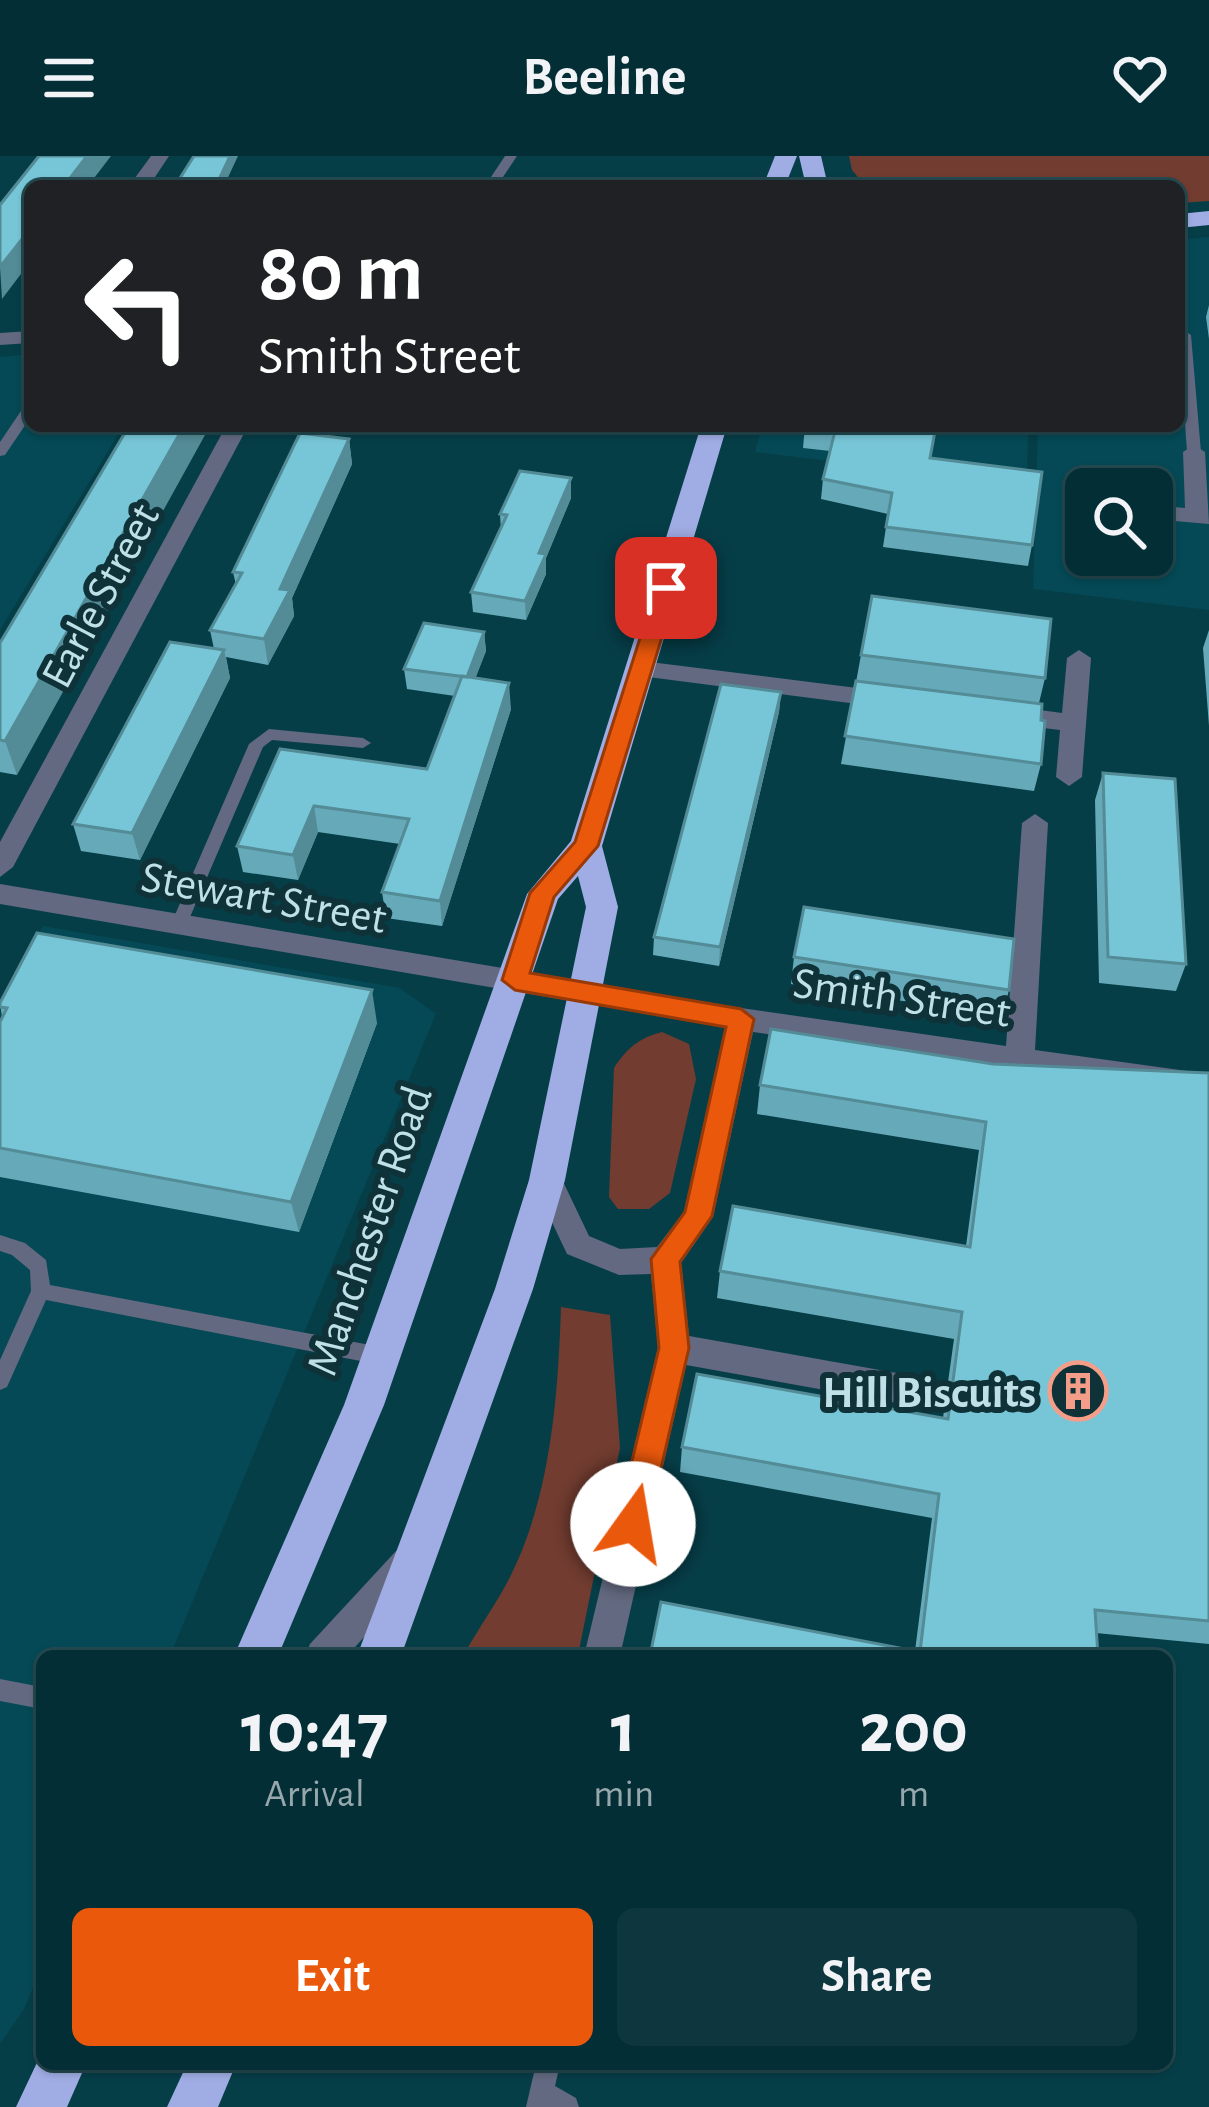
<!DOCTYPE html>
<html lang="en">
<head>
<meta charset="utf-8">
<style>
	:root { --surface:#042e36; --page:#0d363e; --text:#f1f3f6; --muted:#97a8ad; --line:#254a51; --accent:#ea580c }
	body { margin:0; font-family:"Alegreya Sans",sans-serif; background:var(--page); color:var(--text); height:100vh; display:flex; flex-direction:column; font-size:45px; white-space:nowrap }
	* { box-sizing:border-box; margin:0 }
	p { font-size:39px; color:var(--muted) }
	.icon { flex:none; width:66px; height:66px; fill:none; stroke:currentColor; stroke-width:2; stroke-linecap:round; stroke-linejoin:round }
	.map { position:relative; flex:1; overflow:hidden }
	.drawer { position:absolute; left:36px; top:1494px; width:1137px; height:420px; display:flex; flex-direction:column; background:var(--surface); border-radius:18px; box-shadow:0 3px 9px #0004,0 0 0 3px var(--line) }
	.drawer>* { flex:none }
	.top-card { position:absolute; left:24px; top:24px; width:1161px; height:252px; border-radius:18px; box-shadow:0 3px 9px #0004,0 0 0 3px var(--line); background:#202124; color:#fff; overflow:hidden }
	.controls { position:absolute; left:1065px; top:312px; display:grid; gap:24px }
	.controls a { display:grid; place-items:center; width:108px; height:108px; border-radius:18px; background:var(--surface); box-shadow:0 3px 9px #0004,0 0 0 3px var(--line); font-size:60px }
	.pin { position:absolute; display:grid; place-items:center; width:102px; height:102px; color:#fff; margin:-51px; border-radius:24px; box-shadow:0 6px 18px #0006 }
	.me { position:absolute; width:132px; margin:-66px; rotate:13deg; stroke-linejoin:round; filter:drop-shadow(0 0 9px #0008) }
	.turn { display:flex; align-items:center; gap:42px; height:252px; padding:0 36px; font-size:54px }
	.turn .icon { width:156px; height:156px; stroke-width:2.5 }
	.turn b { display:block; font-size:84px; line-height:102px }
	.eta { display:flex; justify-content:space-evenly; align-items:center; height:204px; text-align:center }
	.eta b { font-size:72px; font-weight:600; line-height:84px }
	.action { display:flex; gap:24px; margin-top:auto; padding:24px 36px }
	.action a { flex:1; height:138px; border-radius:18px; background:var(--accent); color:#fff; font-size:48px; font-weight:600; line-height:138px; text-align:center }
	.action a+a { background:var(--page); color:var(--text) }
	header { display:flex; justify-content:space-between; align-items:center; height:156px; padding:0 36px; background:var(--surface); font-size:54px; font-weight:600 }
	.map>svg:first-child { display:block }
</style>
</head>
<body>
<header><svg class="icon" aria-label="menu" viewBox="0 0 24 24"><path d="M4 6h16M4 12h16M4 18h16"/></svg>Beeline<svg class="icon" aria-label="heart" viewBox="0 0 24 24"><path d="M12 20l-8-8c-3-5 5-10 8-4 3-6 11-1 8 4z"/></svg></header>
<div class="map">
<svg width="1209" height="1951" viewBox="0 0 1209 1951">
	<rect width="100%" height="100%" fill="#063e48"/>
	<path fill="#044955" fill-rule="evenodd" d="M1209,81v373l-176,-21 5,-163h141v-186zM1086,333h66v66h-66z
		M30,198v72h93l-123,204v-273z
		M762,270h266l-1,59 -272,-33z
		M43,770l357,62 36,26 -266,642h-128v310l-18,43 -24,35v-1042z"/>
	<path fill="#723c30" d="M849,0h360v45l-30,2v-17h-314l-13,-16z
		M662,876l27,12 7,35 -26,114 -21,16h-31l-9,-12 5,-129c13,-20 25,-30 48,-36z
		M561,1151l49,8 10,133 -42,207 -115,1c15,-27 34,-53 48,-81 40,-81 47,-179 50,-268z"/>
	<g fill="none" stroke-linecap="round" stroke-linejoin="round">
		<path fill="#636980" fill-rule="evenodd" d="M505,0h12l-20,30h-12z
			M1185,175l6,4 10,117 -7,4 -7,-4 -8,-114 2,-6z
			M30,248v14l-25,37 -5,1v-14l25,-37z
			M269,573l94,9 8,5 -8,5 -91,-8 -9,7 -76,177 -8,6 -6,-2 -2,-4 78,-180z
			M0,1079l25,8 21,17 4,25 331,62 7,3 3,6 -3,6 -7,3 -335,-65 -39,87 -7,3v-30l31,-69 -1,-21 -18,-15 -12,-4z
			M0,1523l42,8v22l-42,-8z
			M536,1908h24l-5,22 21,12 3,9h-53z"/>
		<path fill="#636980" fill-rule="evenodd" d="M151,0h18l-20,30h-20z
			M30,175v12l-30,2v-12z
			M226,270h22l-235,441 -13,10v-35z
			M1194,289l11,7 4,72 -57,-5v-14l33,3 -2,-56z
			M1079,494l12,8 -9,119 -13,9 -13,-9 4,-47 -58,-7 -13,-9 13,-9 60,8 5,-55z
			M642,505l247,31 13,8 -13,8 -256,-33 -3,-6 3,-6z
			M1035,658l13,9 -13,227 174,24v24l-456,-66 -40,185 -32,46 8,73 230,41 12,5 5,10 -5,10 -12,5 -233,-42 -66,291h-36l74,-308 -7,-74 -32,1 -52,-21 -35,-74 4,-9 11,-4 11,4 31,65 31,13 37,-2 27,-35 41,-185 -725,-123v-20l741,124 265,38 16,-223z
			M408,1390l12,5 5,12 -5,12 -73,81h-42l5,-12 86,-93z"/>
		<path fill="#a0ade4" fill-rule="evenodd" d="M775,0h22l-12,30h-22z
			M799,0h22l7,30h-22z
			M1209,55v14l-30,3v-14z
			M701,270h26l-125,420 16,61 -53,273 -32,109 -132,367h-44l138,-367 34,-109 57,-273 -8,-31 -20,23 -174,506 -106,251h-44l110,-251 183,-511 44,-53z
			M42,1896v12h44l-19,43h-51z
			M187,1908h49l-18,43h-51z"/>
	</g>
	<path fill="#66aab9" d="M1209,149v34l-3,-22z
		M805,270h131l-5,32 101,87 -4,21 -145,-19 5,-33 -67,-15 2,-20 7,-28 -27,-3z
		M349,283l3,25 -60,134 2,18 -26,49 -42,-8 4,21 -90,182 -59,-9 -8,-27 141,-175 -4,-19 26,-45 -3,-13z
		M571,322v20l-25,60v16l-20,46 -53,-8 -2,-20 30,-62 -1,-16z
		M1209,474v96l-6,-78z
		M484,476l2,19 -11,27 36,31 -69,217 -56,-8 -4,-26 18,-48 -82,-12 -20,48 -55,-8 -6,-26 43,-97 147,20 28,-73 -48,-7 -3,-20z
		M0,487l17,132 -17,-3z
		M861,499l184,23 -6,25 2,61 -7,27 -193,-27z
		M781,536l-2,20 -60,254 -66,-11 1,-18z
		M1103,617l83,191 -10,27 -77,-8 -4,-183z
		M794,801l215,33 -7,26 -211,-32z
		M0,847l377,20 -78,209 -299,-55v-155l2,-5z
		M993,908l216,9v571l-113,-11 2,23 -183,-5 17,-133 -252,-46 2,-25 261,-29 11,-79 -237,-41 3,-27 246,-25 13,-96 -222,-36 3,-29z"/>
	<path fill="#538b96" d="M87,0h24l-23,30h-24z
		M230,0h8l-14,30h-8z
		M30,73v33l-28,37 -2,-32z
		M184,270h26l-193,349 -12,-34z
		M349,283l3,25 -60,134 2,18 -26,49 -4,-26 16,-50z
		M571,322v20l-25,60v16l-20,46 -1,-19 14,-48z
		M484,476l2,19 -18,47 -2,-20z
		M224,494l6,28 -90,182 -8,-27z
		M509,527l2,26 -69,217 -2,-25z
		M781,536l-2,20 -60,254 1,-19z
		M314,650l4,26 -20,48 -5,-25z
		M372,834l5,33 -78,209 -8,-30z"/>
	<path fill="#77c6d7" stroke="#538b96" stroke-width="3" d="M39,0h48l-23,30h-34v43l-30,38v-62z
		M194,0h36l-14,30h-41z
		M129,270h55l-179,315 -5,-1v-97z
		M805,270h131l-6,32 112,14 -10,73 -146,-18 6,-34 -69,-14 12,-48z
		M300,277l49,6 -69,150 10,1 -26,49 -54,-9 32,-57 -9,-1z
		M520,315l51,7 -32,75 7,1 -21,47 -54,-9 36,-77 -7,-1z
		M872,440l179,23 -6,59 -184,-23z
		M424,467l60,9 -17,45 -63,-8z
		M170,486l54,8 -92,183 -59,-9z
		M462,520l47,7 -69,218 -58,-9 27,-73 -95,-13 -21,49 -56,-9 43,-97 147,20z
		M856,525l186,23 -1,16 4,1 -4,43 -196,-28z
		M721,528l60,8 -61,255 -66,-10z
		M1103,617l72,6 11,185 -78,-7z
		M804,751l210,32 -5,51 -215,-33z
		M37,777l335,57 -81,212 -291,-54v-126l7,-14 -7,-1v-4z
		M771,873l222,35 216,9v548l-114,-11 3,46h-448l11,-54 259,50 19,-158 -257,-47 15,-73 251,45 14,-107 -242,-41 13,-65 237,41 16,-125 -226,-37z"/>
	<path fill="#ea580c" stroke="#983908" stroke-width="3" d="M666,425l11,7 -79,258 -44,51 -24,76 211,36 13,10 -42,197 -32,46 9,86 -41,176 -4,11 -11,4 -11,-4 -5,-11 42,-176 -8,-89 34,-47 41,-185 -211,-37 -13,-10 28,-87 45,-51 81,-254z"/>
	<defs>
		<symbol id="building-ring" viewBox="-11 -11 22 22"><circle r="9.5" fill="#0f3239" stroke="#f49e8a" stroke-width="1.5"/><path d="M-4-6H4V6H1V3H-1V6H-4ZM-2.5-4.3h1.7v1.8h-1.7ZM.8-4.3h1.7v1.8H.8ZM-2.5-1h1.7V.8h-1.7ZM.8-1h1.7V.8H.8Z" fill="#f49e8a"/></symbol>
	</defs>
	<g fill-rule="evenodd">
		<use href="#building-ring" x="1045" y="1202" width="66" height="66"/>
	</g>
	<g text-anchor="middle" stroke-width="12" stroke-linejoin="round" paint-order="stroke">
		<g font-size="45" fill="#c0e0e8" stroke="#0f3239">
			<text transform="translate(99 439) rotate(-62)" y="16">Earle Street</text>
			<text transform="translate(264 740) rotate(10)" y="16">Stewart Street</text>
			<text transform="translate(902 840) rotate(8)" y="16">Smith Street</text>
			<text transform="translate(368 1074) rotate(-71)" y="16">Manchester Road</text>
		</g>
		<g font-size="45" font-weight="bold" fill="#c0e0e8" stroke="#0f3239" text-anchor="end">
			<text x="1036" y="1251">Hill Biscuits</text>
		</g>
	</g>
</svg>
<div class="controls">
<a><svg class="icon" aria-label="search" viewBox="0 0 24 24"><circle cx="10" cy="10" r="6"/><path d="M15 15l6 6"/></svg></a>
</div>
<div class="pin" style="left:666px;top:432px;background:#d93025"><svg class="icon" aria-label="arrive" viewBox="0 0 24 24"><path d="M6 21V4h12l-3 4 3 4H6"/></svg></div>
<svg class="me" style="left:633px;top:1368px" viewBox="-20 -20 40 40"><circle r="19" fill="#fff"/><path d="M0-13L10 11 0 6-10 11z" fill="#ea580c"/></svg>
<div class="top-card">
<div class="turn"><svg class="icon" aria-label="left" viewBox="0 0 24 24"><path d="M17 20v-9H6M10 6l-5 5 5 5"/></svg><div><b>80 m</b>Smith Street</div></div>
</div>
<section class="drawer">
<div class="eta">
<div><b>10:47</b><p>Arrival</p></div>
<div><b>1</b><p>min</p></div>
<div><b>200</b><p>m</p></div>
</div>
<div class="action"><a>Exit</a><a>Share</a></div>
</section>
</div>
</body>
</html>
